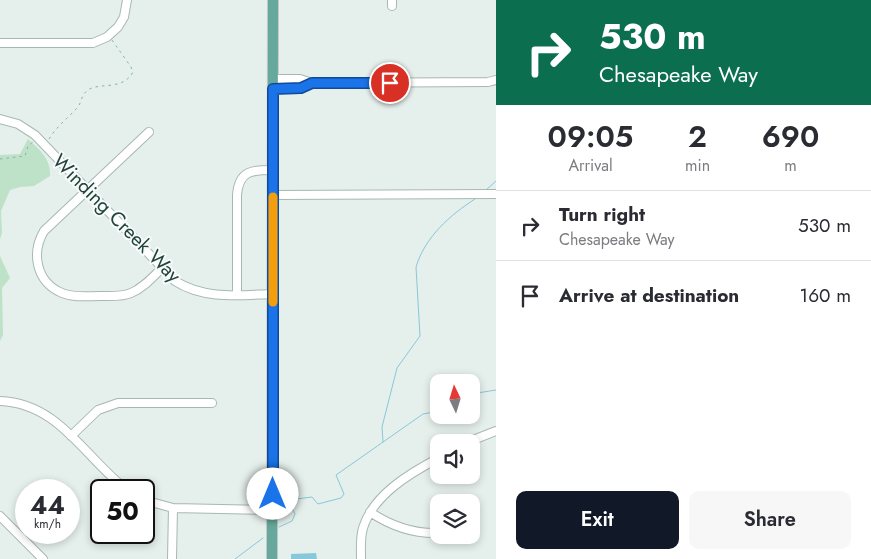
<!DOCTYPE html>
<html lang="en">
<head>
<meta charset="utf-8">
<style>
	:root { --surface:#fff; --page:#f7f7f7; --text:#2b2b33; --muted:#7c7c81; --line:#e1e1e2; --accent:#111827 }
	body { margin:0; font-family:Jost,sans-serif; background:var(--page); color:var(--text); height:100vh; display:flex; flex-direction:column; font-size:19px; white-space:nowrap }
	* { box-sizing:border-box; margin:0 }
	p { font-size:16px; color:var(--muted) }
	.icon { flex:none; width:28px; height:28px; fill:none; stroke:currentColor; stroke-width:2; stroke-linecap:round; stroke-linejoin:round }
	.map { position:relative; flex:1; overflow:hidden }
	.sheet { display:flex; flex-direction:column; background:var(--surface); width:375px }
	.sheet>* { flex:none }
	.hud { background:#0b6e4f; color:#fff; overflow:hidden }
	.needle { width:32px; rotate:356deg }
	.buttons { position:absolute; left:430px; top:374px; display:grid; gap:10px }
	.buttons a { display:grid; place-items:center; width:50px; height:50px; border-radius:10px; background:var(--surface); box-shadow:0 2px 8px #0003; font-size:25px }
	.speed { position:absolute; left:15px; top:479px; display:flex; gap:10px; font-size:25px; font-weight:700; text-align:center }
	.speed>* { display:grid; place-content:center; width:65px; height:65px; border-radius:50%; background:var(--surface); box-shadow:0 2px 8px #0003; line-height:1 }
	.speed small { font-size:12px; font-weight:400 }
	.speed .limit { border:2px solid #111; border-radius:8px; background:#fff; color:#111 }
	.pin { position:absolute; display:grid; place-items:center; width:42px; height:42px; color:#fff; margin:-21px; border:2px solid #fff; border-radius:50%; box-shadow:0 1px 5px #0007 }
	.me { position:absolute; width:55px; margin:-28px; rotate:0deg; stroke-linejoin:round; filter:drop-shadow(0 0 4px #0008) }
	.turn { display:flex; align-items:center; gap:18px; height:105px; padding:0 20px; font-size:22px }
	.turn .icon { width:65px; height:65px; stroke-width:2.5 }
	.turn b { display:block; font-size:35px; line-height:42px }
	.eta { display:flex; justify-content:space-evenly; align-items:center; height:85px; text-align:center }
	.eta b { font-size:30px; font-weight:600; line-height:35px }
	.button { display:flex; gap:10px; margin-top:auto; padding:10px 20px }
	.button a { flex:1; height:58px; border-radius:10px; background:var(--accent); color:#fff; font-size:20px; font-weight:600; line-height:58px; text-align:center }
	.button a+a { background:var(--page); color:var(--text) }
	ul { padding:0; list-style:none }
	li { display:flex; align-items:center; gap:15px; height:70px; padding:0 20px; border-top:1px solid var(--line) }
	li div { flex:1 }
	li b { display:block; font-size:19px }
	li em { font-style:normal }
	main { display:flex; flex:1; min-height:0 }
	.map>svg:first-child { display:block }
</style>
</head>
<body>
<main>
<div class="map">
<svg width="496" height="559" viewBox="0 0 496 559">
	<rect width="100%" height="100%" fill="#e5efeb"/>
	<path fill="#bde2c8" d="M28,139c12,11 23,20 22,37l-16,10 -14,1 -10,3 -9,21 1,22 -2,6v-84l20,-1z
		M0,256l10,22 -8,10 1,47 -3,6z"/>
	<path fill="#89c8d8" d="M316,553l1,6h-26v-5z"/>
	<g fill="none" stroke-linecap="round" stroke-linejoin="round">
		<path stroke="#89c8d8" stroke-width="1" d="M486,190l10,-9
			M471,394l25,-4
			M383,442l-1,-15 15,-59 23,-32 -4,-69c9,-30 34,-52 59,-68
			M279,527l13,-6 3,-7 -4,-8 5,-7 16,-2 6,7 23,-6 3,-4 -8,-19 87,-61 16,-3
			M235,559l28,-21"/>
		<defs>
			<path id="minor" d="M392,0v6
				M0,43h93l14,-6 11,-10 6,-10 3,-17
				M273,79h27l12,4 176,-1 8,-2
				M273,89l28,-1 11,-5
				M0,119l18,5 17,11 140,146c30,19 65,14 98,13
				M149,132l-105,99c-13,22 -8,51 18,62 12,5 26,3 38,3 11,0 22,1 31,-3 12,-5 21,-15 30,-24
				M273,195l223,-1
				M237,295v-100c2,-25 15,-25 37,-25
				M0,401c59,2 85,57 127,89
				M71,436l27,-26 20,-7h94
				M468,442l28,-11
				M144,500l29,8 100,2
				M370,512c21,14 43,22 69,21
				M0,516l43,43
				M172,559l1,-51
				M361,559c0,-10 -1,-21 2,-31 10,-33 47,-55 76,-70"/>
			<path id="major" d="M272,559l1,-559"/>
		</defs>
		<use href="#minor" stroke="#a7b8b3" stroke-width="10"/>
		<use href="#major" stroke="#c1cac8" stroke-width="12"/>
		<path stroke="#83b5a8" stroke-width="1" stroke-dasharray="2.5 4" stroke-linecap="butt" d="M49,139c8,-13 19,-21 29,-32 4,-6 3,-12 10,-17 11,-8 35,1 45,-18l-2,-5 -19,-27
			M0,159l25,-3 3,-10 5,-4"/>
		<use href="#minor" stroke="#fff" stroke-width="8"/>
		<use href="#major" stroke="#66a89b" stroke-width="10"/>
	</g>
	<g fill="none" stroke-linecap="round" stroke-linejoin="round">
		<defs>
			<path id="route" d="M273,494v-405l28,-1 11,-5h78"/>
		</defs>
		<use href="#route" stroke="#114b97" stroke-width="12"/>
		<use href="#route" stroke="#1a73e8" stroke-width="9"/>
		<path stroke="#f59e0b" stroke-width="9" d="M273,197v105"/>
	</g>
	<g text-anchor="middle" stroke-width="4" stroke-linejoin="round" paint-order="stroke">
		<g font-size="20" fill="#22433c" stroke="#f6fbf9">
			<text transform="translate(117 218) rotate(45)" y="7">Winding Creek Way</text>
		</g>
	</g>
</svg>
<div class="buttons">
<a><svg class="needle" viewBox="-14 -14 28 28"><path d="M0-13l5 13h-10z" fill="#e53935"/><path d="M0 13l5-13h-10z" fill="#7c7c81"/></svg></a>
<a><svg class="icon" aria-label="sound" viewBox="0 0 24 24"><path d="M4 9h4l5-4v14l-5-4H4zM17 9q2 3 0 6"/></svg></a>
<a><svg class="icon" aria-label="layers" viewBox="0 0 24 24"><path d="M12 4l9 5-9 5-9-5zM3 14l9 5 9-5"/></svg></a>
</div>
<div class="speed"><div>44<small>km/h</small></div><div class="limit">50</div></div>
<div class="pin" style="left:390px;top:83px;background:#d93025"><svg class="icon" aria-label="arrive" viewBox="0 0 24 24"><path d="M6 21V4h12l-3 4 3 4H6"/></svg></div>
<svg class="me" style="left:273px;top:494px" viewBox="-20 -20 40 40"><circle r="19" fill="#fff"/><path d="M0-13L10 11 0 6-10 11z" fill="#1a73e8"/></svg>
</div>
<section class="sheet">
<div class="hud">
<div class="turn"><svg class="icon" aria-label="right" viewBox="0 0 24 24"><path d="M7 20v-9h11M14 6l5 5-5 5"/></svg><div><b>530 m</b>Chesapeake Way</div></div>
</div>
<div class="eta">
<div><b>09:05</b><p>Arrival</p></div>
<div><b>2</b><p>min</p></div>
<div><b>690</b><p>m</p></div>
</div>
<ul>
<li><svg class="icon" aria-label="right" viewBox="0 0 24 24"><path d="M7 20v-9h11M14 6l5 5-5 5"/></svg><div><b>Turn right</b><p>Chesapeake Way</p></div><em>530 m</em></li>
<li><svg class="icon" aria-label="arrive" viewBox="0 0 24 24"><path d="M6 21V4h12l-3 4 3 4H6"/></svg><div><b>Arrive at destination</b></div><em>160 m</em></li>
</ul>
<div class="button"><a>Exit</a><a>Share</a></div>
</section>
</main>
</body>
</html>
